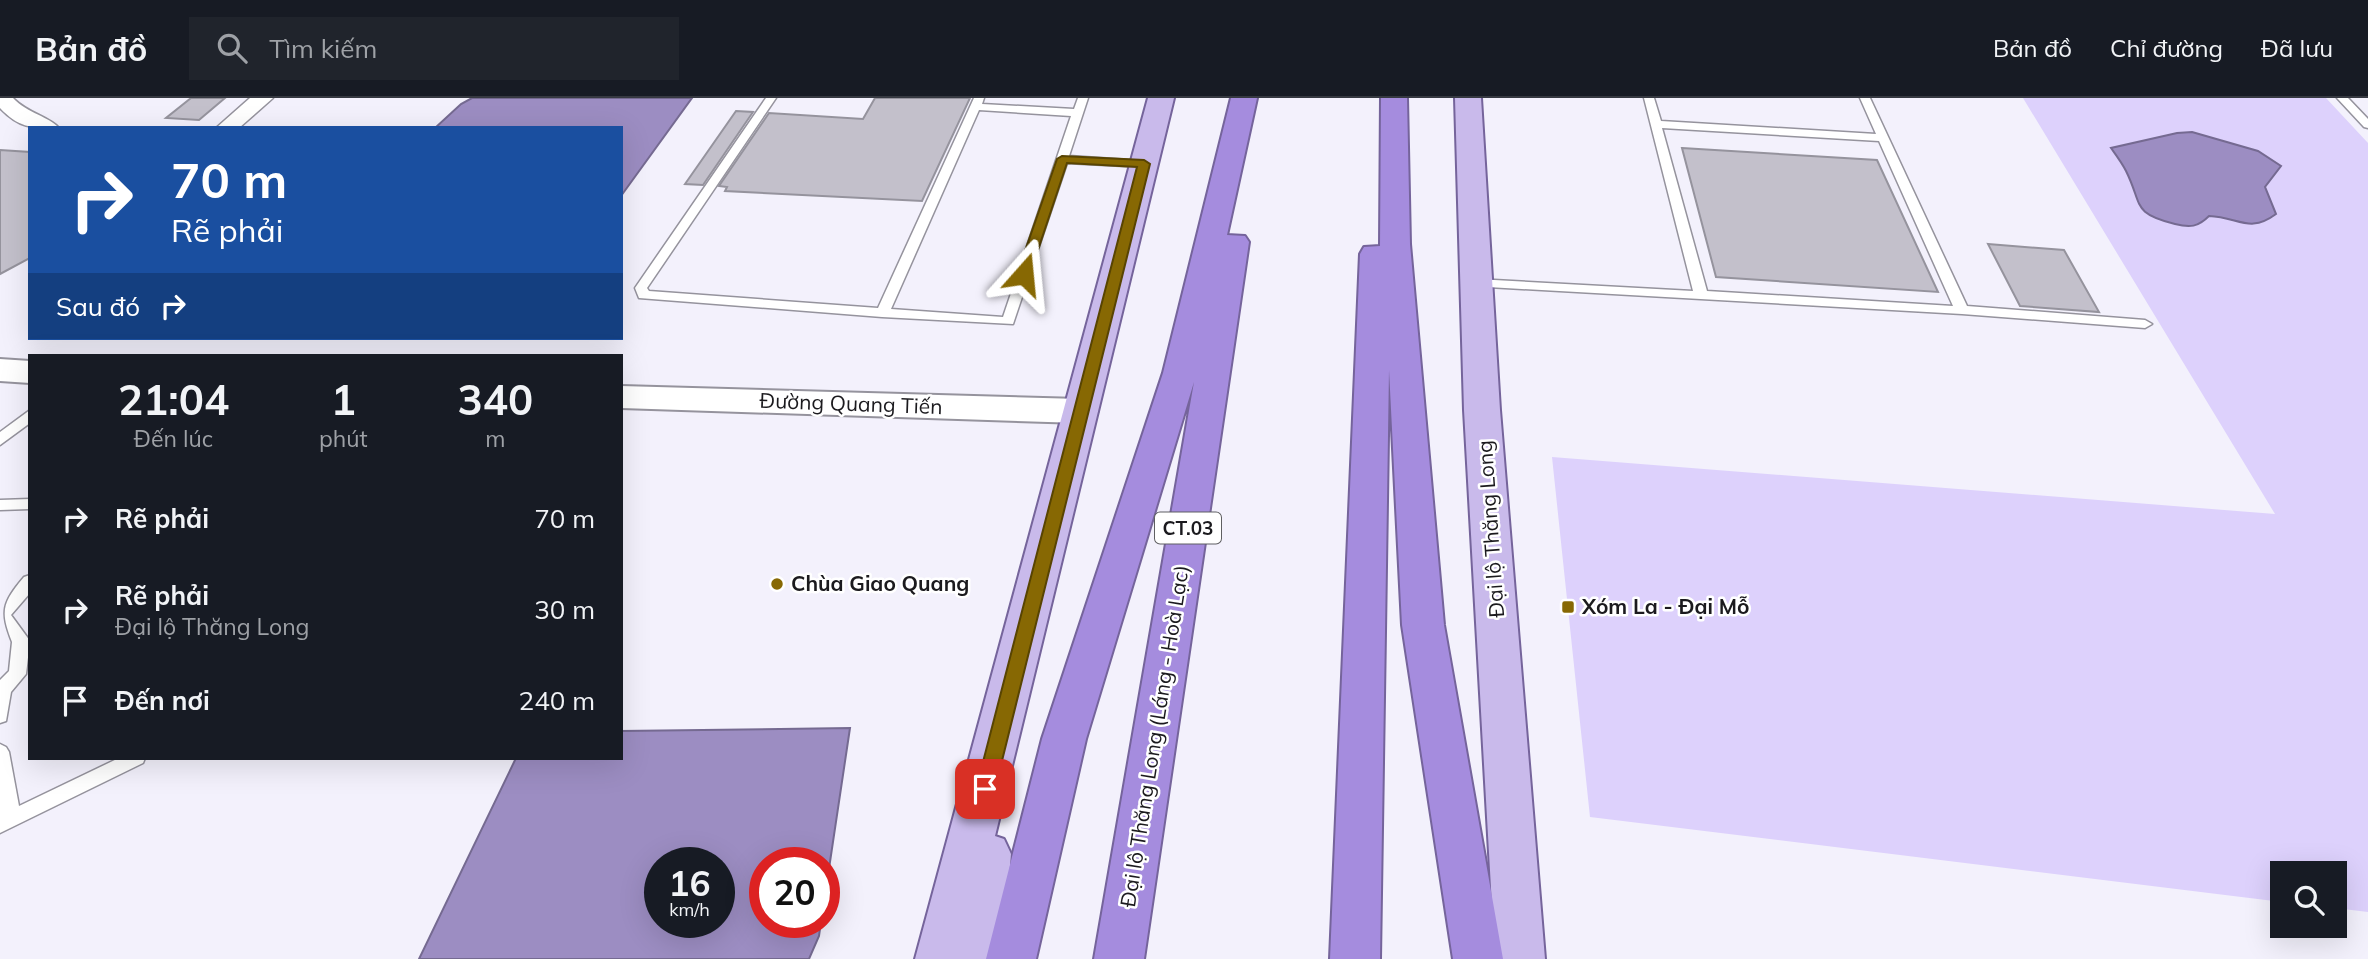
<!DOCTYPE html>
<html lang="vi">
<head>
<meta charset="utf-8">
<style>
	:root { --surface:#171b24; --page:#20242c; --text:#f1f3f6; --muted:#9ea1a6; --line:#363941 }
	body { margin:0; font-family:Mulish,sans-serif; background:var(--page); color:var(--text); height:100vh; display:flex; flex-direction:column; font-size:26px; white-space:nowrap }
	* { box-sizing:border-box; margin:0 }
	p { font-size:23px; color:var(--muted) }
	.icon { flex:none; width:38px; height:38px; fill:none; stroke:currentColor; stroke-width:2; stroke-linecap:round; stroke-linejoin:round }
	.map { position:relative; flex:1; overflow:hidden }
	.side { position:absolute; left:28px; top:256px; width:595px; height:406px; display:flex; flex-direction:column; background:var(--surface); border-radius:0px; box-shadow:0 7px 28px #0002 }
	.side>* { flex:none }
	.banner { position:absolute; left:28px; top:28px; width:595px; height:214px; border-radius:0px; box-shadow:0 7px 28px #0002; background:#1a4fa0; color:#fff; overflow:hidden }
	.buttons { position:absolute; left:2270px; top:763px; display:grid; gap:14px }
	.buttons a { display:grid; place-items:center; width:77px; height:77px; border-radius:0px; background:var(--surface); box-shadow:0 7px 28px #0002; font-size:35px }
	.speed { position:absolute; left:644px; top:749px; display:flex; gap:14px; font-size:35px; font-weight:700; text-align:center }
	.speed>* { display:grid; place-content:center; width:91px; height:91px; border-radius:50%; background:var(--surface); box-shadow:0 7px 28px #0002; line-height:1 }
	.speed small { font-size:18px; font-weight:400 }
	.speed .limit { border:10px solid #d22; background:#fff; color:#111 }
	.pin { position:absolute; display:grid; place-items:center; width:60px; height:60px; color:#fff; margin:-30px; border-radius:14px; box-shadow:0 4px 10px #0006 }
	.me { position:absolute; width:77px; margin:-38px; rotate:18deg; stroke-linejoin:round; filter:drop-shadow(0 0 5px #0008) }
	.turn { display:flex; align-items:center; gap:24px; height:147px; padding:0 28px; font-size:32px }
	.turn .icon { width:91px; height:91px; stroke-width:2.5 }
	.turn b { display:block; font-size:49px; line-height:60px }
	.then { display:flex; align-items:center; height:66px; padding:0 28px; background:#0003; gap:14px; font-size:26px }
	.eta { display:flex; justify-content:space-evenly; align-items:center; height:119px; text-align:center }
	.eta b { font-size:42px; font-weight:700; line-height:49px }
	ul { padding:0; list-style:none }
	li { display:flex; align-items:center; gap:21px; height:91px; padding:0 28px }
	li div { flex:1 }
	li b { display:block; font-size:26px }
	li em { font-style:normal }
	header { display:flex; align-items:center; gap:42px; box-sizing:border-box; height:98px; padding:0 35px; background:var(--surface); border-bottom:2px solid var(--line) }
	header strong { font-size:33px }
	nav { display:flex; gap:38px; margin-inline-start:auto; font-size:24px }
	.search { width:490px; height:63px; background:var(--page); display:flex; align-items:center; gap:18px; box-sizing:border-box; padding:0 24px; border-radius:0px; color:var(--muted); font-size:26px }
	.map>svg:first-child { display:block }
</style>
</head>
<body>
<header>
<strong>Bản đồ</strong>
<div class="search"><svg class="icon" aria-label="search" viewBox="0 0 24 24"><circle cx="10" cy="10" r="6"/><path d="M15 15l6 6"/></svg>Tìm kiếm</div>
<nav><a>Bản đồ</a><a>Chỉ đường</a><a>Đã lưu</a></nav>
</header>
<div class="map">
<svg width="2368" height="861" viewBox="0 0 2368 861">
	<rect width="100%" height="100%" fill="#f3f1fc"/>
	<path fill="#ddd1fc" d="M2023,0h303l42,45v769l-33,-4 -1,-35h-52v29l-692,-85 -38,-360 723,57z"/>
	<path fill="#9c8dc2" stroke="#756a91" stroke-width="2" fill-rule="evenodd" d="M472,0h220l-71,98v-68h-186l26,-24z
		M2192,34l66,19 23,15 -16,21 11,27c-27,20 -37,3 -67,2 -11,11 -19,12 -34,8 -44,-11 -32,-19 -49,-53 -4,-8 -10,-16 -15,-23l66,-15z
		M850,630l-26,174v-39h-59v59h56l-2,14 -10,23h-390l97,-201h105v-27zM660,765h59v59h-59z"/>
	<path fill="#c3c0cb" stroke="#95939d" stroke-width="2" d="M191,0h34l-26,22 -33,-2z
		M875,0h95l-48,103 -197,-10 2,-4 -8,-1 50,-73 94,6z
		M736,13l17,1 -50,73 -18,-1z
		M1682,50l195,12 61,132 -222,-15z
		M0,52l30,2v106l-30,16z
		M1988,146l76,6 35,62 -79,-6z"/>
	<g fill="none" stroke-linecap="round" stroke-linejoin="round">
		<defs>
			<path id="service" d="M766,0h10l-129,190 2,3 229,17 96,-210h10l-2,6 92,5 4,-11h10l-19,58 75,5 6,3 -6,3 -77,-4 -54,161 -131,-7 -243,-19 -4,-10zM979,12l92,6 -68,201 -112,-8z
				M1644,0h10l7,23 215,13 -16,-36h10l97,208 178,14 7,4 -7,4 -183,-14 -491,-28 -1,-3 6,-4 217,12zM1662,30l217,13 74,165 -246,-15z
				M2337,0h11l20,21v9l-4,-1z
				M30,312v13l-30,22v-13z
				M30,401v10l-30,1v-10z
				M30,477v18l-19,22 19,26 -4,33 -15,18 -5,29 -6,2v-43l9,-9 3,-29c-12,-31 -10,-39 12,-65z
				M0,646l6,3 3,5 10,54 100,-48h26l-2,5 -143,70z"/>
			<path id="minor" d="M0,0h13c14,15 37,19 46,30 -26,0 -39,1 -59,-20z
				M250,0h23l-34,30h-23z"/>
			<path id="tertiary" d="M0,261l30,2v22l-30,-2z
				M621,288l459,13 12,4 6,8 -6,8 -12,4 -459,-15z"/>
			<path id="primary" d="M1148,0h26l-179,738 9,3 7,15 -9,105h-87z
				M1455,0h26l19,312 45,549h-50l-31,-549z"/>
			<path id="motorway" d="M1231,0h26l-30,137 18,1 4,6 -105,717h-50l100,-577 -108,357 -50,220h-50l56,-220 121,-366z
				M1381,0h26l3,146 34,381 59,334h-50l-51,-334 -13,-255 -9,589h-50l30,-705 4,-7 16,-1z"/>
		</defs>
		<use href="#service" stroke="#95939d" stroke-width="3"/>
		<use href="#minor" stroke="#95939d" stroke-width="3"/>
		<use href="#tertiary" stroke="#95939d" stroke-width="4"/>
		<use href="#primary" stroke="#75649b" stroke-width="4"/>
		<use href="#motorway" stroke="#75649b" stroke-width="4"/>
		<use href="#service" fill="#fff" fill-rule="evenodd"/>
		<use href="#minor" fill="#fff" fill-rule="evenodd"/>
		<use href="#tertiary" fill="#fff" fill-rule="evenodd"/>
		<use href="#primary" fill="#c9baeb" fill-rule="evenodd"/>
		<use href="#motorway" fill="#a58cde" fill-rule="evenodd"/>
	</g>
	<path fill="#876803" stroke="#584402" stroke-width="2" d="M1062,58l82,4 6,4 -155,625 -3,5 -7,3 -6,-3 -3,-5 161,-622 -70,-4 -37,111 -2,3h-9l-2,-3 40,-115z"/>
	<g fill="#876803" stroke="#fff" stroke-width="2.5">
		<circle cx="777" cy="486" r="7"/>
		<rect x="1561" y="502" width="14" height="14" rx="3.5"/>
	</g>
	<g text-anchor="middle" stroke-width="5" stroke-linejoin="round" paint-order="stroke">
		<rect fill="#fff" stroke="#5f5f62" stroke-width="2" x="1155" y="414.5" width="66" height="31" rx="5"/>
		<g font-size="19" font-weight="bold" fill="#1b1a1e">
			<text x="1188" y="437">CT.03</text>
		</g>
		<g font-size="21" fill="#1b1a1e" stroke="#fff">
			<text transform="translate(851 306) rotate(2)" y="7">Đường Quang Tiến</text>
			<text transform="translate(1491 431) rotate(-94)" y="7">Đại lộ Thăng Long</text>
			<text transform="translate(1155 638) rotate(-81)" y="7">Đại lộ Thăng Long (Láng - Hoà Lạc)</text>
		</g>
		<g font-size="21" font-weight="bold" fill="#1b1a1e" stroke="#fff" text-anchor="start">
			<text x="791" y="493">Chùa Giao Quang</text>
			<text x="1582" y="516">Xóm La - Đại Mỗ</text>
		</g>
	</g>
</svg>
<div class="buttons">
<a><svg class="icon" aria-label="search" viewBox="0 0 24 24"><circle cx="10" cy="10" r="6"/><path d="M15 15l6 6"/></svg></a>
</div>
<div class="speed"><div>16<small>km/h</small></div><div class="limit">20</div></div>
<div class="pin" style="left:985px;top:691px;background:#d93025"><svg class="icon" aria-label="arrive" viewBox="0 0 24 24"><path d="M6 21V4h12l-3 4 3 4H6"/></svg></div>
<svg class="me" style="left:1024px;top:176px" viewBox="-20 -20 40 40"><path d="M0-17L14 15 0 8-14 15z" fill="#876803" stroke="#fff" stroke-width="4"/></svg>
<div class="banner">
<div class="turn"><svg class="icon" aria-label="right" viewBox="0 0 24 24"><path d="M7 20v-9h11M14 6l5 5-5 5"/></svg><div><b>70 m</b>Rẽ phải</div></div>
<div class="then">Sau đó<svg class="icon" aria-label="right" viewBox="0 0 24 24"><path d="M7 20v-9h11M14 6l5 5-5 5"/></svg></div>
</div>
<section class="side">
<div class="eta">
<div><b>21:04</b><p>Đến lúc</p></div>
<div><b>1</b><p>phút</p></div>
<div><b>340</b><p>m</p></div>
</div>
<ul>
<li><svg class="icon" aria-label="right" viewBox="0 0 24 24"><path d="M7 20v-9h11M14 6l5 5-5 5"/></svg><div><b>Rẽ phải</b></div><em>70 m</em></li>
<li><svg class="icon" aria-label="right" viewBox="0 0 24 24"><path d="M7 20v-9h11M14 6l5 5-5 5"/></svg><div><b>Rẽ phải</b><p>Đại lộ Thăng Long</p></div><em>30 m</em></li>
<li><svg class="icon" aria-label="arrive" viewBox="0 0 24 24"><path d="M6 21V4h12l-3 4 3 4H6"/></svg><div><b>Đến nơi</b></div><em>240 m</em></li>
</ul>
</section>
</div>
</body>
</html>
